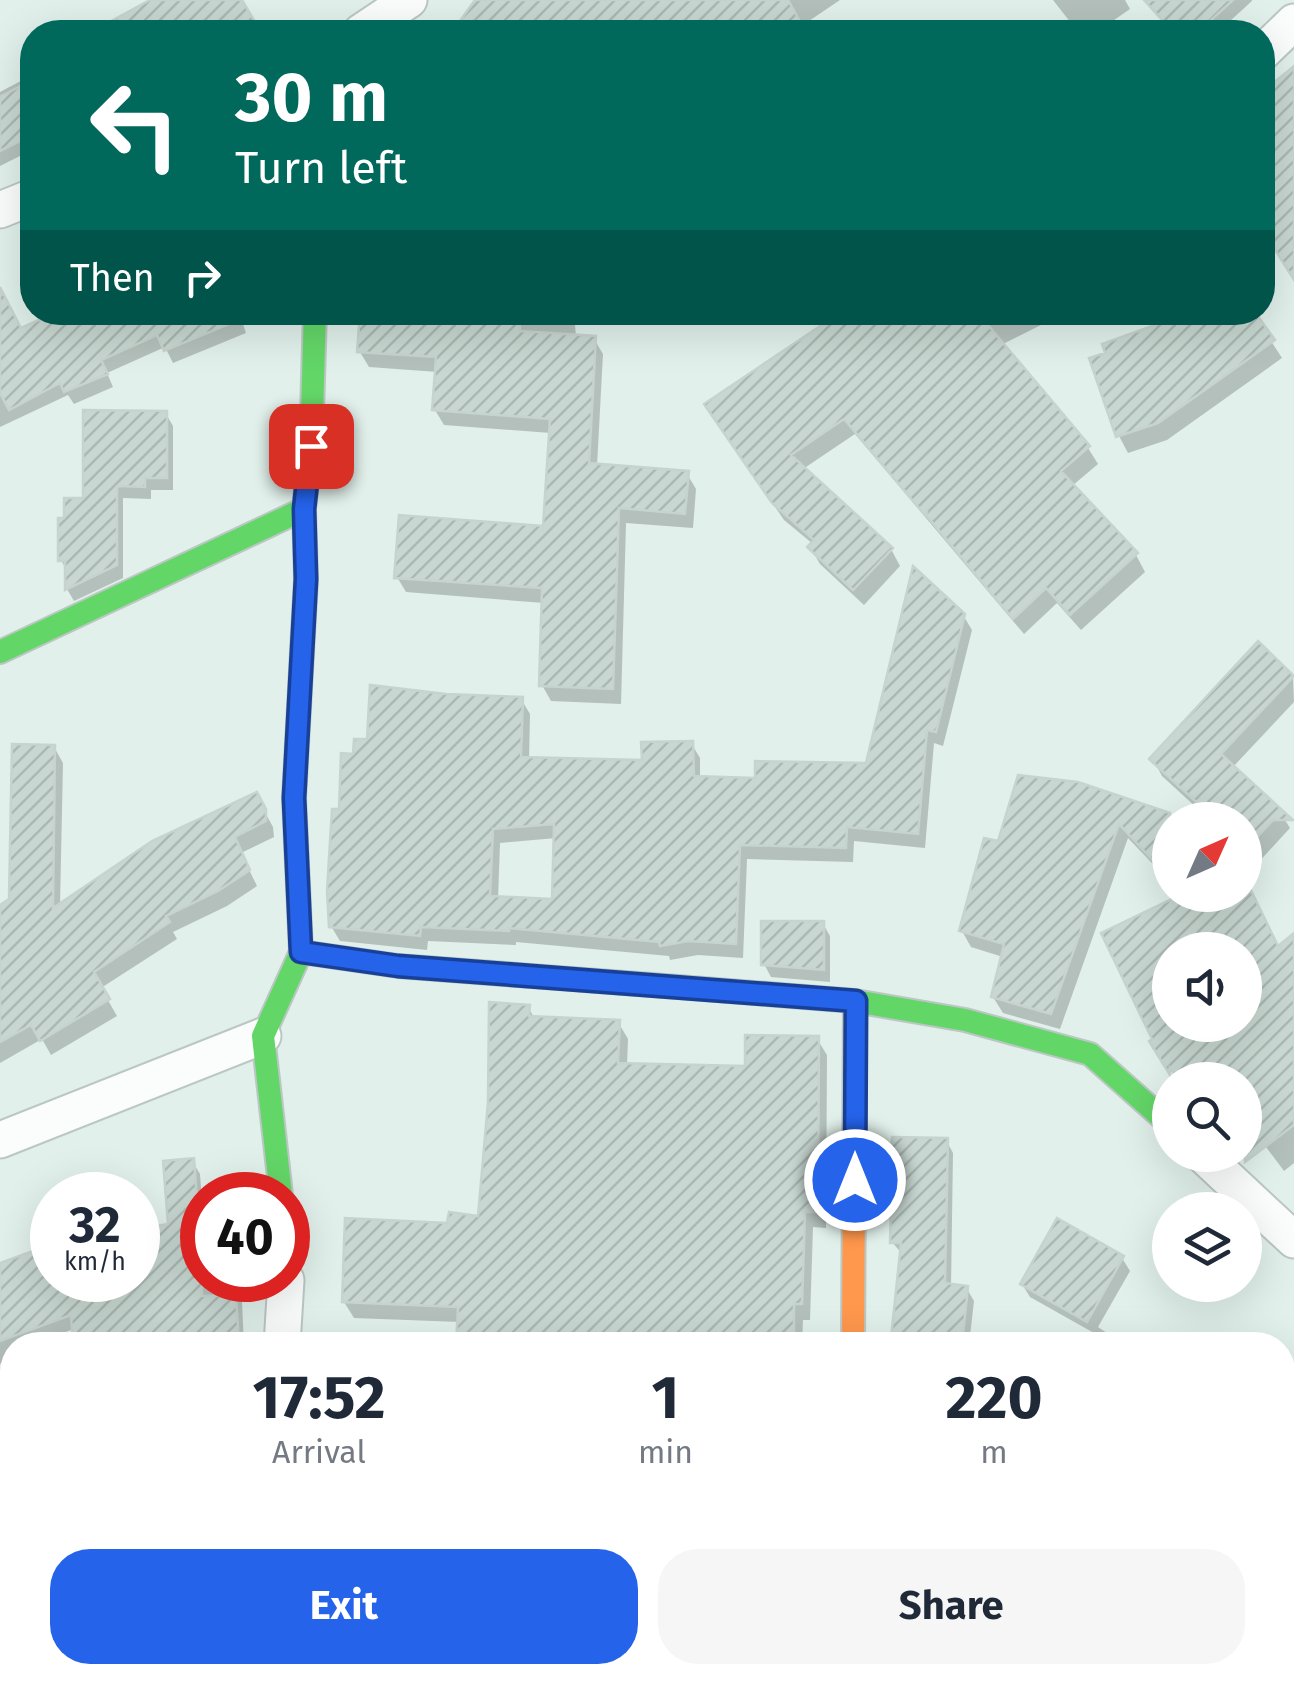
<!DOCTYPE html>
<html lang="en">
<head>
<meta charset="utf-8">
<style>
	:root { --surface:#fff; --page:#f6f6f7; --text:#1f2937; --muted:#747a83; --accent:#2563eb }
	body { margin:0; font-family:"Fira Sans",sans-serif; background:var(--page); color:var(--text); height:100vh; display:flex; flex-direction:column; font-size:38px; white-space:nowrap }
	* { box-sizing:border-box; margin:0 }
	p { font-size:32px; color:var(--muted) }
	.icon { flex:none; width:55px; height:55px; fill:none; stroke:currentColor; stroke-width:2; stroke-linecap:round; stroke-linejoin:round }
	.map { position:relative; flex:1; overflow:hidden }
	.sheet { position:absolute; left:0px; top:1332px; width:1295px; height:352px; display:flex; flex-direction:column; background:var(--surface); border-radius:40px 40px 0 0; box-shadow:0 10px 40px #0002 }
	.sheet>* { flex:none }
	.banner { position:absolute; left:20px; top:20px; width:1255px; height:305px; border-radius:40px; box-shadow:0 10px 40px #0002; background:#00695c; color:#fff; overflow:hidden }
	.needle { width:65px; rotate:45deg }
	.tools { position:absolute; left:1152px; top:802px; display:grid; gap:20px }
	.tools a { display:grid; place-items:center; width:110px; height:110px; border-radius:50%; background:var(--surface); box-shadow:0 10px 40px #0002; font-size:50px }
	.speed { position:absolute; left:30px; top:1172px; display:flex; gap:20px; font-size:50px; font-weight:700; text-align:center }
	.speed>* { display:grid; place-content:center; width:130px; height:130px; border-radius:50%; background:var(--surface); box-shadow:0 10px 40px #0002; line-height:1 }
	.speed small { font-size:25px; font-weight:400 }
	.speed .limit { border:15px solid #d22; background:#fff; color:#111 }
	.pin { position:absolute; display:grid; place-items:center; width:85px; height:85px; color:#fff; margin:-42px; border-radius:20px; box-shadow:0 5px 15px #0006 }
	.me { position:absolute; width:110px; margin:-55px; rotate:0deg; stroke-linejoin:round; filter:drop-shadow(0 0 8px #0008) }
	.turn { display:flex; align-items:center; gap:35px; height:210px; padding:0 50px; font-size:45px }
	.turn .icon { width:130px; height:130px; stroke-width:2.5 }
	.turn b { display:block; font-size:70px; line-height:85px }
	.then { display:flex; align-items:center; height:95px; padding:0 50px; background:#0003; gap:20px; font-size:38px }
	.eta { display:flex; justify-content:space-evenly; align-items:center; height:170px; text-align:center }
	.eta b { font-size:60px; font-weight:700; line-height:70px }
	.primary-button { display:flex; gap:20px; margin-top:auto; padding:20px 50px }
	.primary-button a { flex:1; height:115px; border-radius:40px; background:var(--accent); color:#fff; font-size:40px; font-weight:700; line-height:115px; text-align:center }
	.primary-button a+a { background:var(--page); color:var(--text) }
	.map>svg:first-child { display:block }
</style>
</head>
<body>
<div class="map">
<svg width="1294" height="1684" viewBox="0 0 1294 1684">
	<defs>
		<pattern id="building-hatch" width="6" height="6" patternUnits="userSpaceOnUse" patternTransform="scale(2.5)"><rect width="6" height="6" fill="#c8d7d1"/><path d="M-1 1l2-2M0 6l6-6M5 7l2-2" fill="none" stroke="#abb8b3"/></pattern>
	</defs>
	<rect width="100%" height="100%" fill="#e1f0eb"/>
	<path fill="#0003" fill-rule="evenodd" d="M170,0h69l19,32h-162l47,-25z
		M476,0h364l-40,27 3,5h-348z
		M1053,0h72l5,9 -33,23h-19z
		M1145,0h107v1l-34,31h-46z
		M32,75v75l-32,16v-74z
		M0,295l21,36 42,-19h176l7,21 -73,30 -8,-16 -58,26 6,14 -39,17 -6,-9 -68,32z
		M363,312h211l2,25 18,2 9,15 -6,112 90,8 9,15 -3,39 -67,-5 -5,181 -70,-3 -9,-16 2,-82 -138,-11 -9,-15 149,-49 5,-95 -107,-8 -9,-15 3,-38 -69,-5 -9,-15z
		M845,312h198l4,10 -46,23 87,103 10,16 -26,22 64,69 9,17 -64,58 -24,-27 -33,31 -169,-200 -52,35 88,80 9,17 -36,39 -44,-41 -10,-17 3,-3 -29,-24 -67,-99z
		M1252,312l30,46 -115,82 -39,13 -9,-17 -26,-77z
		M166,414l7,12v64h-22v9l-28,-1v80l-49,23 -7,-12v-18l-6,-11 24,-59z
		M963,615l9,15 -29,116 -9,-3 -9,105 -71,-7 -1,21 -106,-3 -4,99 -45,-3 -28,5 -1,-4 -153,-14v3l-88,-4 -1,9 -87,-9 -9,-15 10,-115 15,-55 13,-14 77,-46 75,3 9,15 -1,46 116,3 46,-20 9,15v21l57,2 111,-15zM556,838l-1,64 -57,-3 2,-56z
		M1293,677l1,25 -62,66 48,44 10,16 -45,49v-57h-35l-48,-44 -9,-17z
		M54,747l9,16 -3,143 196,-110 17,31 1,10 -33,16 16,33 -30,20 -54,26 4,7 -76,49 16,28 -66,39 -9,-16 -42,24v-155l12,-7z
		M1077,784l107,36h-14v62l-42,-44 -68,191 -57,-16 -10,-16 10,-40 -32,-10 -9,-16 38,-87z
		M1245,880l33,68 16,1v214l-10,8 -39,-52v-39h-66l-17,-22 -58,-123 78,-40h63zM1170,950h75v75h-75z
		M823,924l7,12v46l-59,-5 -7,-13z
		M528,1007l7,12 83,3 10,17 -1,27 120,3 70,-30 10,16 -1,173 -13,-1 -3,93h-7l-1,25h-344l2,-23 -106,-4 -10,-16 105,-77 32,-6z
		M946,1140l7,13 -2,134 16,2 7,12 -5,44h-71l-5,-8 10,-82 -11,-13z
		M192,1161l8,13 2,27v79h39l3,65h-168l-2,-16 -44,16h-18v7l-4,1 3,6 -11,5v-98l52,-20v34h86v-49l32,-5z
		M1122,1258l8,13 -32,56 27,18h-39l8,-12 -64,-36 -8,-13z
		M12,1403v79l-12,3v-79z
		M1294,1458v108l-12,-6v-74z
		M1282,1613l12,4v49l-7,18h-21l-29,-12h45z
		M12,1641v31h45l2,12h-59v-42z
		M70,1672h112l-12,12h-92z
		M448,1672h79l-1,12h-79z
		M649,1672h133l-1,12h-133z
		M903,1672h71l1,12h-72z"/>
	<path fill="url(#building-hatch)" stroke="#c7d3ce" stroke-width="2.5" fill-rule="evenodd" d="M150,0h92l19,32h-170z
		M475,0h313l18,32h-354z
		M1144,0h89l-35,32h-25z
		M1294,66v214l-32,-51v-137z
		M32,80v55l-32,16v-54z
		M0,287l21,41 35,-16 200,1 -92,38 -7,-16 -56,25 7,14 -44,18 -4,-9 -51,27 -9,-17z
		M360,312h159l1,19 76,5 -7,127 100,8 -4,43 -66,-6 -6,181 -74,-3 3,-98 -148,-10 5,-63 144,11 7,-107 -118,-9 4,-53 -79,-5z
		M841,312h136l113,134 -29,25 77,82 -68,62 -24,-27 -33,31 -87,-104 1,-4 -3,3 -80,-95 -53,36 102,93 -40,42 -46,-43 7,-7 -42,-37 -68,-99z
		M1173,312h82l20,28 -117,83 -42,14 -27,-79 16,-5 -3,-9 53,-19z
		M83,410l84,1v67h-22v9l-28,-1v79l-52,25v-29h-7v-43h6v-20h19z
		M913,566l52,48 -29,118 -9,-2 -9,104 -71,-7 -1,21 -106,-3 -4,99 -48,-3 -28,5 -1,-4 -150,-14v3l-88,-4 -1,9 -91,-9 -2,-36 5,-82h7l2,-56 12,1 1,-15h13l3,-54 76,9 77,3 -2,60 121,3 -1,-18 52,-1 1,35 61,2v-17l111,2zM554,824l-2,75 -62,-3 3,-67z
		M1258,641l36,35 -73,78 72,66h-20l-28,30v-30h-29l-67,-61z
		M12,744l43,1 -2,163 99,-67 105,-49 9,17v12l-31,16 15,33 -32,21 -52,25 4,6 -76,50 16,27 -70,42 -9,-16 -31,17v-137l9,-6z
		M1018,775l60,7 92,31v66l-51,-55 -68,190 -60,-17 13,-53 -45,-13 25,-93 14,3z
		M1245,878l33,68 16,-13v192l-49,37v-82h-29l-10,-13 -17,13h-10l-9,-12v7l-21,-34 3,-2 -51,-106 79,-38h65zM1170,950h75v75h-75z
		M761,921h63v49l-63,-5z
		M489,1002l41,3 -1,11 91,4 -2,43 127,3v-31l74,1 -1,176h-13l-3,92h-8v41h-338l2,-38 -116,-5 3,-84 102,5 2,-11 29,4 10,-114z
		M892,1137l56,1 -3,145 23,3 -6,59 -71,-7 10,-95h-11z
		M194,1158l3,41h5v97l34,-1 3,50h-166l-2,-30 -71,26v-78l38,-14 12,31h88v-51l30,-5 -5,-63z
		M1057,1218l67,38 -37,66 -67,-38z"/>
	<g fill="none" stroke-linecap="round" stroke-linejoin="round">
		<defs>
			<path id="street" d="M361,32l48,-32
				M1262,53l32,-31
				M0,210l32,-13
				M0,1140l263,-104
				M1203,1155l91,85
				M282,1345l4,-65
				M0,1603l12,-7
				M307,1672l2,12
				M863,1672v12"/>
			<path id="fast" d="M0,652l304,-143
				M678,987l177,14 110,19 125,34 80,71
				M281,1195l-18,-159 38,-84 -7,-154 12,-219 -2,-70 7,-63 4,-134"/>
			<path id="slow" d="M301,952l97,14 280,21
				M853,1345l2,-344"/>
		</defs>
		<use href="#street" stroke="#bbc7c3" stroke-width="39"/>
		<use href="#fast" stroke="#bbc7c3" stroke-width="26"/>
		<use href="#slow" stroke="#bbc7c3" stroke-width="26"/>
		<use href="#street" stroke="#fafdfc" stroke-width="35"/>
		<use href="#fast" stroke="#63d668" stroke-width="22"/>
		<use href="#slow" stroke="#ff974d" stroke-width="22"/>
	</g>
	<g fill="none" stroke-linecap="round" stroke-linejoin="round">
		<defs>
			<path id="route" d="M311,446l-7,63 2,70 -12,219 7,154 97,14 458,35 -1,179"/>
		</defs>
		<use href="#route" stroke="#184099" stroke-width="25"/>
		<use href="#route" stroke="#2563eb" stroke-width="18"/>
	</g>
</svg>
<div class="tools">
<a><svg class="needle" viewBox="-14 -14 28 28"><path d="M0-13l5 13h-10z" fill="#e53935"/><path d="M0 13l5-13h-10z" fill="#747a83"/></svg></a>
<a><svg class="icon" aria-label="sound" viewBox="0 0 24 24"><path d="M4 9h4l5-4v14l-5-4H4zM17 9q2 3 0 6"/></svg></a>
<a><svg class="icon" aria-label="search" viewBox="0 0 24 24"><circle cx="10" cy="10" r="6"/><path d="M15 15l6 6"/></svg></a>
<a><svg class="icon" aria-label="layers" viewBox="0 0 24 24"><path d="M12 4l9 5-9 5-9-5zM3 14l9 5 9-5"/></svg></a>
</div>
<div class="speed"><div>32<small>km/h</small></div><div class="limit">40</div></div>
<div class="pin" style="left:311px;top:446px;background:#d93025"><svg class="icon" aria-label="arrive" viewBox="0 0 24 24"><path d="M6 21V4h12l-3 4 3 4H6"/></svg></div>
<svg class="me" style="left:855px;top:1180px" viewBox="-20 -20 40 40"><circle r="17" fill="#2563eb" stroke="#fff" stroke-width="3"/><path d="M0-11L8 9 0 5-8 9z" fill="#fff"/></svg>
<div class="banner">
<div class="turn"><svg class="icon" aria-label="left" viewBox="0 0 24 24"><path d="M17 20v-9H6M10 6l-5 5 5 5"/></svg><div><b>30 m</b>Turn left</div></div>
<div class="then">Then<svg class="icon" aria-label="right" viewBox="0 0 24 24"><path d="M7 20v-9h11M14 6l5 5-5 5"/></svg></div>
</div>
<section class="sheet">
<div class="eta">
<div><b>17:52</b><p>Arrival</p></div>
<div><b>1</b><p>min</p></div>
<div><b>220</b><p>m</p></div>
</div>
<div class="primary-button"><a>Exit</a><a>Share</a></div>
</section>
</div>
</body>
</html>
